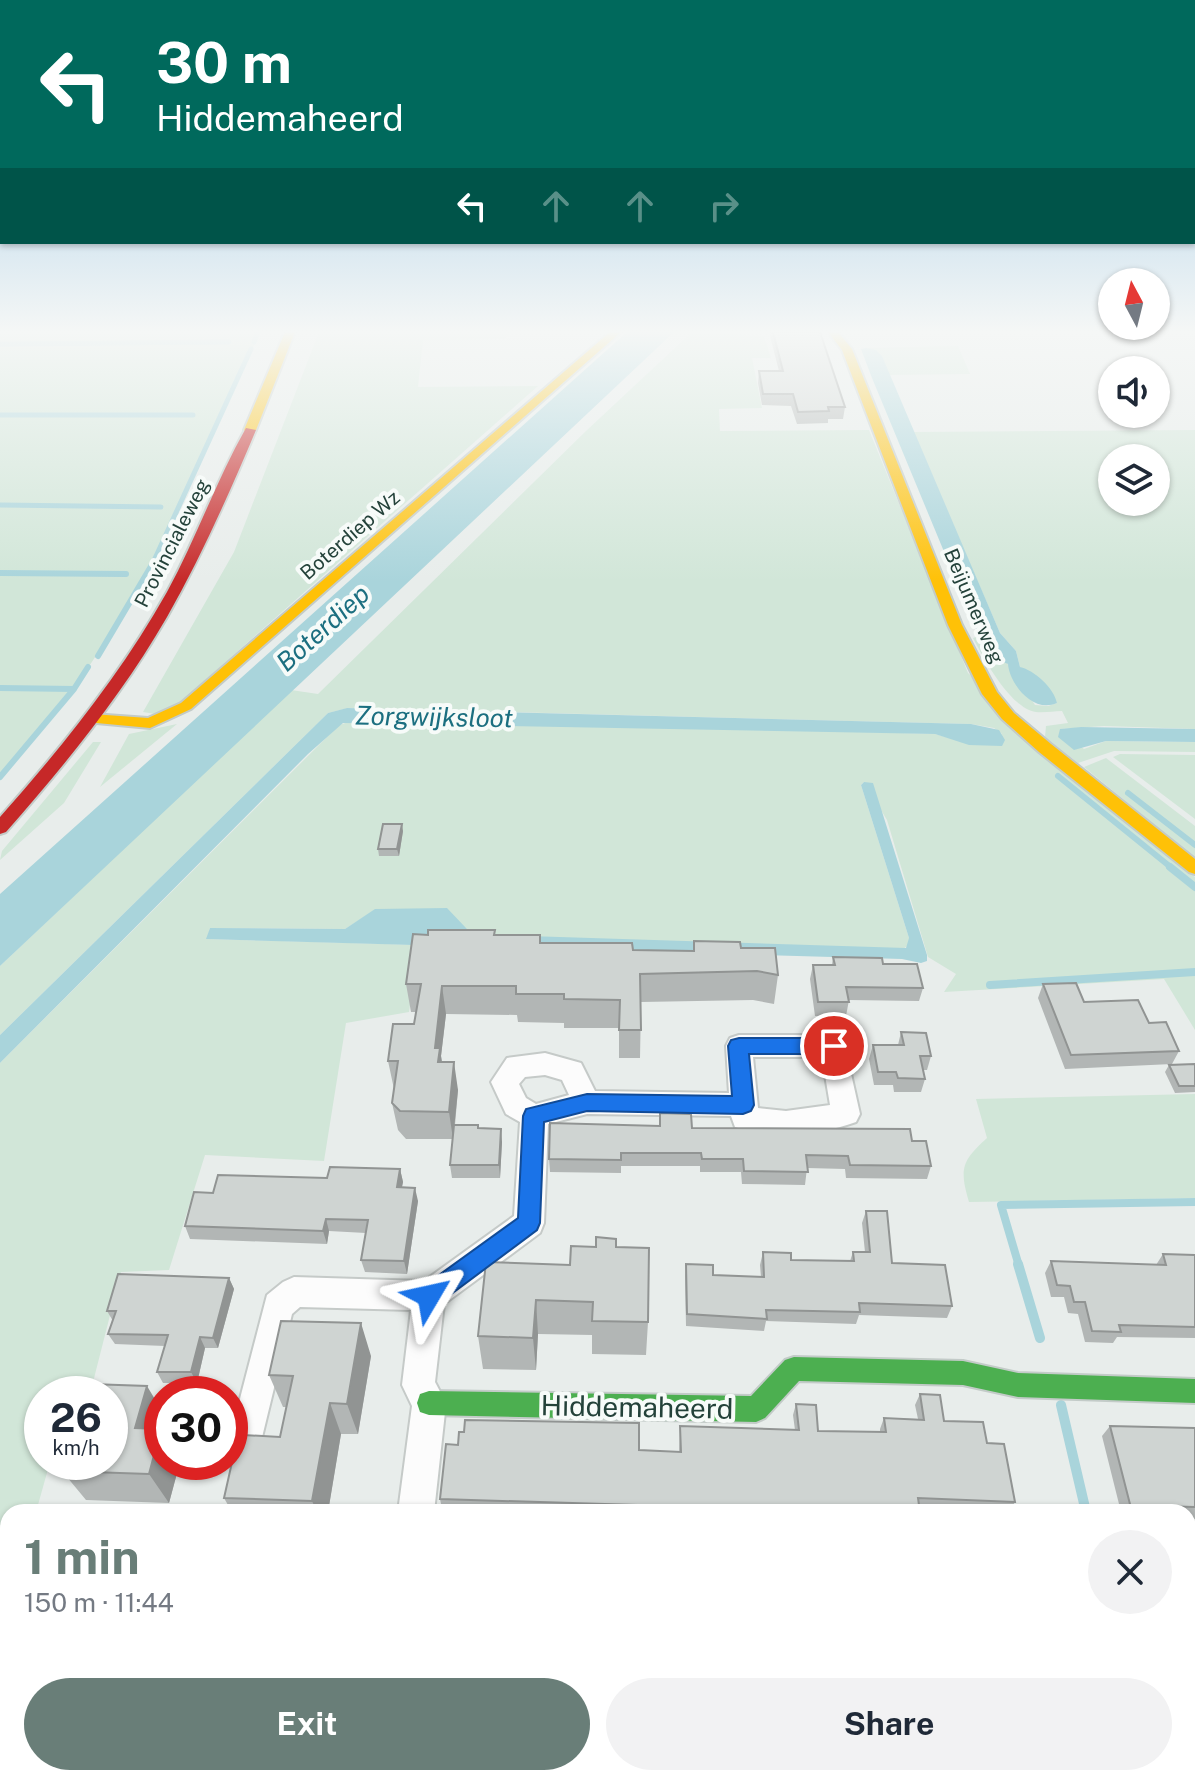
<!DOCTYPE html>
<html lang="en">
<head>
<meta charset="utf-8">
<style>
	:root { --surface:#fff; --page:#f2f2f3; --text:#1f2937; --muted:#747a83; --accent:#697e78 }
	body { margin:0; font-family:"Public Sans",sans-serif; background:var(--page); color:var(--text); height:100vh; display:flex; flex-direction:column; font-size:30px; white-space:nowrap }
	* { box-sizing:border-box; margin:0 }
	p { font-size:26px; color:var(--muted) }
	.icon { flex:none; width:44px; height:44px; fill:none; stroke:currentColor; stroke-width:2; stroke-linecap:round; stroke-linejoin:round }
	.map { position:relative; flex:1; overflow:hidden }
	.sheet { position:absolute; left:0px; top:1504px; width:1196px; height:282px; display:flex; flex-direction:column; background:var(--surface); border-radius:24px 24px 0 0; box-shadow:0 2px 6px #0004 }
	.sheet>* { flex:none }
	.top-card { position:absolute; left:0px; top:0px; width:1196px; height:244px; box-shadow:0 2px 6px #0004; background:#00695c; color:#fff; overflow:hidden }
	.needle { width:52px; rotate:353deg }
	.fabs { position:absolute; left:1098px; top:268px; display:grid; gap:16px }
	.fabs a { display:grid; place-items:center; width:72px; height:72px; border-radius:50%; background:var(--surface); box-shadow:0 2px 6px #0004; font-size:40px }
	.speed { position:absolute; left:24px; top:1376px; display:flex; gap:16px; font-size:40px; font-weight:700; text-align:center }
	.speed>* { display:grid; place-content:center; width:104px; height:104px; border-radius:50%; background:var(--surface); box-shadow:0 2px 6px #0004; line-height:1 }
	.speed small { font-size:20px; font-weight:400 }
	.speed .limit { border:12px solid #d22; background:#fff; color:#111 }
	.pin { position:absolute; display:grid; place-items:center; width:68px; height:68px; color:#fff; margin:-34px; border:4px solid #fff; border-radius:50%; box-shadow:0 2px 8px #0007 }
	.me { position:absolute; width:88px; margin:-44px; rotate:54deg; stroke-linejoin:round; filter:drop-shadow(0 0 6px #0008) }
	.turn { display:flex; align-items:center; gap:28px; height:168px; padding:0 24px; font-size:36px }
	.turn .icon { width:104px; height:104px; stroke-width:2.5 }
	.turn b { display:block; font-size:56px; line-height:68px }
	.lanes { display:flex; align-items:center; height:76px; padding:0 24px; background:#0003; justify-content:center; gap:40px; direction:ltr }
	.lanes .off { opacity:.35 }
	.round { display:grid; place-items:center; flex:none; width:84px; height:84px; border-radius:42px; background:var(--page) }
	.head { display:flex; align-items:center; justify-content:space-between; height:136px; padding:0 24px }
	h1 { font-size:48px; font-weight:700; line-height:60px; color:var(--accent) }
	.cta { display:flex; gap:16px; margin-top:auto; padding:16px 24px }
	.cta a { flex:1; height:92px; border-radius:48px; background:var(--accent); color:#fff; font-size:32px; font-weight:700; line-height:92px; text-align:center }
	.cta a+a { background:var(--page); color:var(--text) }
	.map>svg:first-child { display:block }
</style>
</head>
<body>
<div class="map">
<svg width="1195" height="1785" viewBox="0 0 1195 1785">
	<rect width="100%" height="100%" fill="#e8edeb"/>
	<path fill="#d1e6d8" fill-rule="evenodd" d="M0,332h260l-110,242 -76,115 -74,87z
		M319,332h194l-9,7 -81,1 -5,47 120,-1 -359,317 -24,11 -12,-2 91,-160z
		M692,332l72,4 7,22h-19l10,50 -43,1 1,22 149,-1 99,243 227,204v153l-31,-51 -220,13 12,-18 -28,-17 -41,-137 -23,-38 -3,3 48,153v7l-6,4 -197,-7 -187,5 -49,-17 -95,-20 -30,19 -135,-1 -3,11 212,6 -10,67 -63,11 -22,138 -119,-6 -36,115 -48,2 -31,122h-48v68h8l-14,50h-28v49h-8v-498l339,-338 13,-4 516,11 67,2 40,11 27,-11 -8,-6 -23,-4 -623,-16 -20,5 -328,322v-69l291,-276 27,4 268,-263z
		M958,346l12,28 -81,1c-5,-14 -7,-24 -23,-27z
		M1195,430v299l-91,-3 -44,3 24,20 22,-8 89,1v10l-81,-1 -36,12 -33,-26 1,-11 22,-3 -6,-12c-8,0 -18,2 -26,1 -25,-3 -52,-53 -63,-74l6,-2 5,10 24,18 27,41 13,1 9,-3 -37,-36 -4,-16 -16,-18 -87,-201zM1112,458h44v44h-44z
		M177,724l-77,63 29,-53z
		M93,742h8l-37,61 -64,57 2,-9z
		M1120,754l75,1v64l-82,-62z
		M1106,758l89,68v32l-111,-91z
		M1195,1094v104l-226,4c-10,-34 -7,-41 18,-64l-11,-39z"/>
	<path fill="#a9d4db" d="M627,332h47l-674,634v-72z
		M866,348l10,2 6,6 118,277 16,18 4,16c14,3 34,21 37,36 -25,11 -48,-21 -49,-39l-12,-5 -17,-23 -107,-258 -11,-29z
		M347,708l624,16 28,6 6,10 -3,6 -33,-1 -34,-11 -592,-11 -35,31 -308,309v-28l328,-322z
		M1081,727l114,2v13l-89,-1 -32,9 -16,-13 2,-8z
		M864,782l9,1 54,172v6l-6,2 -19,-4 -382,-11 8,-12 378,12 3,-10 -48,-153z
		M447,908l37,39 -278,-8 4,-11 135,1 30,-20z"/>
	<g fill="none" stroke-linecap="round" stroke-linejoin="round">
		<path stroke="#a9d4db" stroke-width="5" d="M254,342l4,-10
			M0,344l229,-2
			M0,415h193
			M0,505l161,2
			M152,565l99,-216"/>
		<path stroke="#a9d4db" stroke-width="6" d="M0,573l126,1
			M98,656l55,-93
			M0,688l74,1 14,-22
			M1058,776l115,93
			M0,777l74,-88
			M1128,793l67,52"/>
		<path stroke="#a9d4db" stroke-width="8" d="M1170,867l25,20
			M990,985l205,-13
			M1019,1266l-18,-61 194,-3"/>
		<path stroke="#a9d4db" stroke-width="10" d="M1018,1264l22,74
			M1061,1405l25,107
			M0,1578h8
			M1188,1625h7"/>
		<defs>
			<path id="street" d="M739,1035h95l9,3 17,76 -4,8c-36,13 -85,18 -121,5l-4,-11 -144,-2 -39,10 -4,99 -4,10 -96,71 -9,78 11,21 -12,109h-36l14,-106 -10,-21 9,-75 -111,-3 -8,7 -37,152 -12,5 -12,-5 -1,-29 37,-142 16,-13 11,-5 130,4 90,-65 6,-94 -14,-8 -15,-32 16,-24 38,-5 36,10 14,28 134,2 -3,-47 4,-8zM753,1057h69l8,48 -44,6 -28,-3zM545,1075l17,5 7,15 -33,9 -10,-6 -7,-14 6,-7z
				M1188,1736l7,3v46l-15,-7h8z
				M390,1778h40l-1,7h-40z"/>
			<path id="fast" d="M794,1357l169,4 55,12 177,6v24l-177,-6 -55,-12 -164,-4 -34,37 -9,4 -327,-7 -9,-3 -3,-9 3,-9 9,-3 322,5 34,-36z"/>
			<path id="slow" d="M285,332h10l-39,98 -10,2 -2,-2z
				M610,332h11l-430,377 -41,19 -64,-6 -2,-3 8,-5 56,4 33,-15z
				M828,332h10l14,17 110,276 35,67 17,21 37,31 144,115v15l-6,-2 -150,-120 -37,-33 -20,-25 -34,-69 -106,-275z"/>
			<path id="jam" d="M246,428l10,2c-27,64 -55,127 -89,187 -45,78 -102,148 -161,215l-6,2v-17c62,-70 121,-143 167,-225 29,-53 49,-111 79,-164z"/>
		</defs>
		<use href="#street" stroke="#c5cac8" stroke-width="4"/>
		<use href="#fast" stroke="#c3cbc8" stroke-width="4"/>
		<use href="#slow" stroke="#c3cbc8" stroke-width="4"/>
		<use href="#jam" stroke="#c3cbc8" stroke-width="4"/>
		<use href="#street" fill="#fcfcfc" fill-rule="evenodd"/>
		<use href="#fast" fill="#4caf50" fill-rule="evenodd"/>
		<use href="#slow" fill="#ffc107" fill-rule="evenodd"/>
		<use href="#jam" fill="#c62828" fill-rule="evenodd"/>
	</g>
	<path fill="#b2b6b5" d="M769,332h51l25,75 -2,12h-15v4l-31,1 -6,-18 -29,-1 -4,-22 1,-12h20z
		M403,831l-4,25h-20l-1,-7z
		M428,935h67l46,8 92,7 60,1 1,-10 47,7 37,27 -4,29 -21,-4 -112,2 -1,56h-21v-30h-55v-5l-46,-1 -1,-7 -71,-1 -5,42 1,6 16,28 -3,35 23,3 24,14 -2,36h-48l-2,-13 3,-26h-47l-8,-9 -6,-27 2,-14 -6,-28 26,-37 2,-12h-5l-5,-28z
		M833,957l50,7 40,24 -4,13 -70,-1 -3,16h-31l-5,-37 3,-14h19z
		M1043,984l41,18 65,21 30,28 -7,13 -107,5 -27,-71z
		M901,1032l30,24 -4,14h-4l2,9 -4,13h-27l-1,-7h-19l-5,-26 4,-14h25z
		M1195,1064v28l-20,1 -10,-21 4,-7z
		M660,1113l32,15 220,13 19,25 -4,13 -81,-1 -1,-9 -38,-1 -2,17 -63,-1 -1,-12h-41v-6h-79v7l-71,-1 -1,-13 110,-33z
		M400,1169l3,13 -1,5 16,14 -11,73 -42,-2 -4,-12 5,-27 -37,-2 -2,13 -137,-5 -5,-13 28,-33 114,-15z
		M866,1211l26,52 60,43 -5,12 -88,-3 -3,9 -90,-3 -2,10 -78,-5 -1,-50 1,-12 27,11 48,2 -1,-12 3,-13 28,8 59,1 3,-9h12l-3,-29z
		M616,1247l32,75 -2,33 -54,-1v-19l-54,-1 -2,36 -53,-1 -5,-33 92,-71z
		M1163,1254l32,1v83l-78,-1 -4,6 -28,-1 -7,-28 -10,-1 -4,-16h-13l-6,-24 6,-12 105,4z
		M229,1278l5,11 -16,59h-13l-8,35h-34l-6,-11 8,-26 -50,-2 -7,-10 5,-13 -6,-10z
		M371,1356l-13,78h-17l-13,78h-96l-8,-14 56,-61 6,-30h-3l-14,-32z
		M920,1394l24,27 43,22 28,59 -6,10 -89,-4v4h-375l-103,-3 -2,-10 199,-49 40,2 1,-26 115,4 -2,-15 3,-11 22,27 62,1v-3l4,-11 34,1 -3,-14z
		M1110,1426l85,2v91l-7,-1v-6h-67l-19,-76z
		M162,1462h18l-11,41 -83,-3 -24,-29z
		M0,1624h8v131h-8z"/>
	<path fill="#919493" d="M402,824l1,7 -4,25 -2,-7z
		M442,986l4,28 -5,42 3,20 -2,14 -7,-42z
		M454,1062l4,28 -5,49 -4,-27z
		M501,1129l1,13 -2,36 -1,-13z
		M400,1169l3,13 -4,18 -2,-13z
		M415,1188l3,13 -11,73 -3,-13z
		M326,1219l3,12 -2,13 -4,-13z
		M229,1278l5,11 -16,59 -5,-10z
		M536,1300l2,34 -2,36 -3,-32z
		M361,1323l10,33 -13,78 -11,-30z
		M200,1337l5,11 -8,35 -6,-11z
		M147,1386l15,25v51h18l-11,41 -20,-29 -14,-46z
		M330,1403l11,31 -13,78h-11l-5,-11z"/>
	<path fill="#cfd4d2" stroke="#919493" stroke-width="2" d="M773,332h47l25,75h-17l1,4 -31,1 -5,-18h-30l-4,-23h24z
		M383,824h19l-5,25h-19z
		M428,930h67l-1,5h46v8h92l1,7 61,1v-10l46,1 1,6h34l3,27 -21,-4 -117,3 1,56h-22l1,-30 -56,-1v-5h-48v-8h-74l-7,62h5l-2,14h16l-5,50 -49,-1 -8,-8 6,-42h-10l5,-37h21l7,-40h-15l7,-50 15,1z
		M833,957l49,1 1,6h34l6,24 -77,-1 3,15h-31l-5,-37h22z
		M1076,983l8,19 54,-2 11,23 17,-1 13,29 -108,4 -28,-71z
		M901,1032l25,1 5,23h-11l5,23 -27,-1 -2,-6h-18l-5,-27h31z
		M1195,1064v22h-16l-10,-21z
		M660,1113l31,1 1,14 218,1 2,12h14l5,25 -81,-1 -2,-9 -42,-1 2,17 -64,-1 -1,-12h-41l-1,-6h-80v7l-72,-1 1,-36 110,3z
		M454,1125h24v3l23,1 -2,36h-49z
		M330,1167l70,2 -3,18 18,1 -11,73 -43,-1 7,-40 -42,-1 -3,12 -138,-5 9,-34 19,1 5,-18 109,3z
		M866,1211h21l5,52 53,2 7,41 -93,-3 1,9 -94,-2 1,9 -80,-5 -1,-50 27,1v10l51,2 -1,-25 28,1v7l63,1 -1,-9h17z
		M596,1237l20,2v8l33,1 -1,74 -56,-1 1,-19 -57,-2 -3,38 -55,-2 8,-74 84,3 1,-19 25,1z
		M1163,1254l32,1v72l-76,-2 2,7 -29,-1 -7,-29h-11l-4,-16 -13,-1 -6,-24 115,4z
		M118,1274l111,4 -16,60 -13,-1 -9,35h-34l11,-37 -60,-1 8,-23h-9z
		M281,1321l80,2 -14,81 -17,-1 -18,98 -88,-3 13,-58 6,-5 37,2 13,-61 -24,-1z
		M90,1384l57,2 -12,42 26,1 -12,45 -87,-3 3,-9h45v-68h-24z
		M920,1394l20,1 4,26 39,1 4,21 17,1 11,58 -97,-4 2,14h-82l-75,-3v3h-29l-1,-4 -293,-9 6,-55 12,1 1,-13h5l1,-12 174,3v27l42,2 -1,-26 119,4 -3,-26 20,1 2,26 68,1 -2,-14 40,2z
		M1110,1426l85,2v79l-37,-1 1,6h-27z
		M0,1624h8v125h-8z
		M434,1778h731l1,7h-732z"/>
	<linearGradient id="sky" x2="0" y2="1"><stop stop-color="#8fc1e3"/><stop offset="0.57" stop-color="#f5f7f6"/><stop offset="1" stop-color="#f5f7f6" stop-opacity="0"/></linearGradient>
	<rect width="1195" height="582" fill="url(#sky)"/>
	<path fill="#1a73e8" stroke="#114b97" stroke-width="2" d="M739,1038h95l7,2 3,6 -3,6 -7,2h-85l5,51 -3,6 -8,3 -156,-3 -43,11 -4,101 -3,7 -99,74 -9,4 -8,-4 -4,-8 4,-8 97,-70 5,-102 3,-7 61,-15 145,2 -4,-50 3,-6z"/>
	<g text-anchor="middle" stroke-width="8" stroke-linejoin="round" paint-order="stroke">
		<g font-size="20" fill="#24423a" stroke="#f7fbf9">
			<text transform="translate(350 535) rotate(-41)" y="7">Boterdiep Wz</text>
			<text transform="translate(172 543) rotate(-63)" y="7">Provincialeweg</text>
			<text transform="translate(974 606) rotate(67)" y="7">Beijumerweg</text>
		</g>
		<g font-size="26" font-style="italic" fill="#1c6f80" stroke="#f7fbf9">
			<text transform="translate(323 628) rotate(-42)" y="9">Boterdiep</text>
			<text transform="translate(434 717) rotate(1)" y="9">Zorgwijksloot</text>
		</g>
		<g font-size="28" fill="#24423a" stroke="#f7fbf9">
			<text transform="translate(637 1407) rotate(1)" y="10">Hiddemaheerd</text>
		</g>
	</g>
</svg>
<div class="fabs">
<a><svg class="needle" viewBox="-14 -14 28 28"><path d="M0-13l5 13h-10z" fill="#e53935"/><path d="M0 13l5-13h-10z" fill="#747a83"/></svg></a>
<a><svg class="icon" aria-label="sound" viewBox="0 0 24 24"><path d="M4 9h4l5-4v14l-5-4H4zM17 9q2 3 0 6"/></svg></a>
<a><svg class="icon" aria-label="layers" viewBox="0 0 24 24"><path d="M12 4l9 5-9 5-9-5zM3 14l9 5 9-5"/></svg></a>
</div>
<div class="speed"><div>26<small>km/h</small></div><div class="limit">30</div></div>
<div class="pin" style="left:834px;top:1046px;background:#d93025"><svg class="icon" aria-label="arrive" viewBox="0 0 24 24"><path d="M6 21V4h12l-3 4 3 4H6"/></svg></div>
<svg class="me" style="left:429px;top:1296px" viewBox="-20 -20 40 40"><path d="M0-17L14 15 0 8-14 15z" fill="#1a73e8" stroke="#fff" stroke-width="4"/></svg>
<div class="top-card">
<div class="turn"><svg class="icon" aria-label="left" viewBox="0 0 24 24"><path d="M17 20v-9H6M10 6l-5 5 5 5"/></svg><div><b>30 m</b>Hiddemaheerd</div></div>
<div class="lanes"><svg class="icon" aria-label="left" viewBox="0 0 24 24"><path d="M17 20v-9H6M10 6l-5 5 5 5"/></svg><svg class="icon off" aria-label="ahead" viewBox="0 0 24 24"><path d="M12 20V5M6 11l6-6 6 6"/></svg><svg class="icon off" aria-label="ahead" viewBox="0 0 24 24"><path d="M12 20V5M6 11l6-6 6 6"/></svg><svg class="icon off" aria-label="right" viewBox="0 0 24 24"><path d="M7 20v-9h11M14 6l5 5-5 5"/></svg></div>
</div>
<section class="sheet">
<div class="head"><div><h1>1 min</h1><p>150 m · 11:44</p></div><a class="round"><svg class="icon" aria-label="close" viewBox="0 0 24 24"><path d="M6 6l12 12M18 6L6 18"/></svg></a></div>
<div class="cta"><a>Exit</a><a>Share</a></div>
</section>
</div>
</body>
</html>
